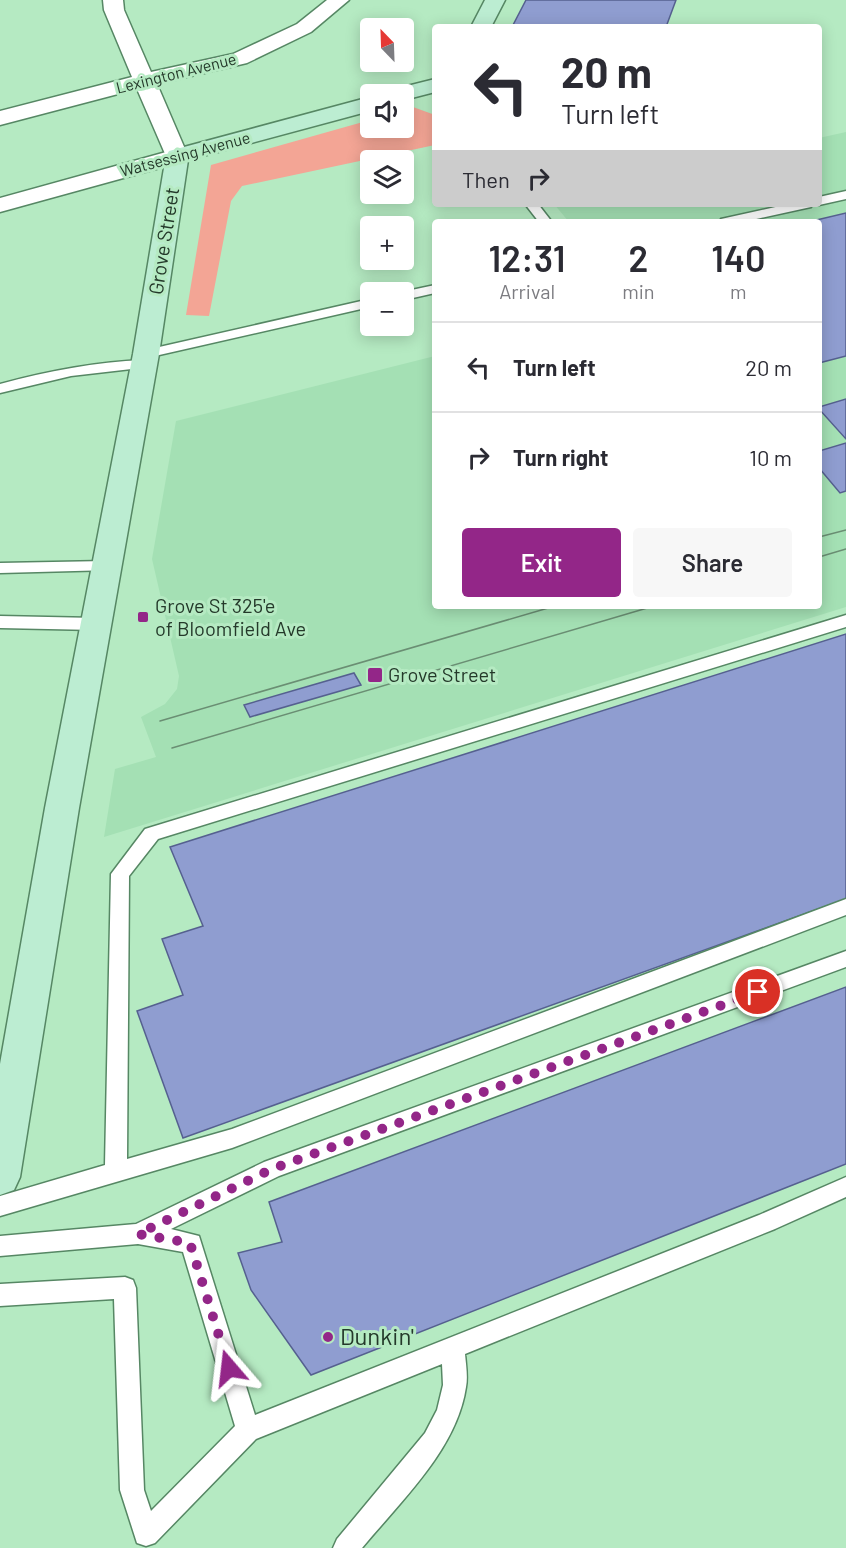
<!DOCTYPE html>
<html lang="en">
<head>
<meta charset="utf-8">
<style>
	:root { --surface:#fff; --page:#f7f7f7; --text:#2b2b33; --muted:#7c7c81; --line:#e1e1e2; --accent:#932688 }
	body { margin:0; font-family:Barlow,sans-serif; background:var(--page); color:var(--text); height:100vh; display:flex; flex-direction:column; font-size:22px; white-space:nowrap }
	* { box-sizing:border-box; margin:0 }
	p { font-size:20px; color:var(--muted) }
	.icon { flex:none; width:33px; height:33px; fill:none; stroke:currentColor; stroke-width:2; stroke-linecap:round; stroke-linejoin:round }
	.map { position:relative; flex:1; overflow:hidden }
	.drawer { position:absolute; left:432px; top:219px; width:390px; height:390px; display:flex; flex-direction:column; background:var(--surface); border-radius:6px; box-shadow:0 3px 15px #0003 }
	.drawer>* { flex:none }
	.banner { position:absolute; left:432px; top:24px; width:390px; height:183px; border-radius:6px; box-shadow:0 3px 15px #0003; background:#fff; color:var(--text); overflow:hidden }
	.needle { width:39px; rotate:337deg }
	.tools { position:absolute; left:360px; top:18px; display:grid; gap:12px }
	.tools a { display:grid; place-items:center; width:54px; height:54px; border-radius:6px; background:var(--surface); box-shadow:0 3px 15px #0003; font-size:30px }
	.pin { position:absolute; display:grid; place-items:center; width:51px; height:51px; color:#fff; margin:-26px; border:3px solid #fff; border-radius:50%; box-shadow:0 2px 6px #0007 }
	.me { position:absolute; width:66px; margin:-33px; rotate:343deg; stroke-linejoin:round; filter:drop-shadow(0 0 4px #0008) }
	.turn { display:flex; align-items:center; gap:21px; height:126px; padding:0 30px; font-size:27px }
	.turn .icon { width:78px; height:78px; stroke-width:2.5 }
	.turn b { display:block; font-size:42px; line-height:51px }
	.then { display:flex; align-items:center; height:57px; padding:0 30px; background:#0003; gap:12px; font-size:22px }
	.eta { display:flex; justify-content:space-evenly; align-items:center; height:102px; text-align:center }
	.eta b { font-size:36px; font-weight:600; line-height:42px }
	.cta { display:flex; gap:12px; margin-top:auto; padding:12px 30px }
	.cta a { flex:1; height:69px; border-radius:6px; background:var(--accent); color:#fff; font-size:24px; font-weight:600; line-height:69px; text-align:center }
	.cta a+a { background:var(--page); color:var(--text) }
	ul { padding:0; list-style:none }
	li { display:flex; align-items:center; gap:18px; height:90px; padding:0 30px; border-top:2px solid var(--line) }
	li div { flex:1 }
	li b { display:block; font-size:22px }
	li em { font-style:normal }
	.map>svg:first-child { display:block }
</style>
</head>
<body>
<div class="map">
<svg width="846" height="1548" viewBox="0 0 846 1548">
	<rect width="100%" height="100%" fill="#b5eac2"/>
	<path fill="#a4e0b4" d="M846,132v475l-742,230 11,-68 41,-12 -15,-40 24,-13 12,-15 2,-13 -27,-117 24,-138 259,-65v250h384v-384h-250l-15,-18h265v-66z"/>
	<path fill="#f3a595" d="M413,107l22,8v30l-193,41 -11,15 -22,115 -23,-1 25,-150 159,-45v8h34v-18z"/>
	<path fill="#8f9dd0" stroke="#55608f" stroke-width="1.5" d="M526,0h150l-10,27h-154z
		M846,213v143l-27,7v-141h-11z
		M846,399v40l-27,-30v-2z
		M846,443v48l-6,2 -21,-25v-17z
		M846,634v265l-663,239 -46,-127 46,-16 -21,-56 41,-13 -33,-79z
		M354,673l7,12 -111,32 -6,-12z
		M846,987v177l-535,211 -60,-85 -13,-37 44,-11 -13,-40z"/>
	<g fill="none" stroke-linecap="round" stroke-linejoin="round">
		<defs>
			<path id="service" d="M846,191v8l-27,6 -3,-1h3v-7z
				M525,204h13l14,18h-13z
				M789,204h23l-1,3 -68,15h-23l1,-3z
				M435,285v8l-31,7v-8h-2z
				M370,299v8l-224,51 -7,-4 7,-4z
				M144,360l7,4 -2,3 -78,9 -71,17v-9c48,-13 95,-22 144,-24z
				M106,561l6,1 2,4 -2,4 -112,3v-10z
				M846,615v12l-688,212 -29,37 -2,283 105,-30 614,-230v16l-614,233 -232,68v-20l105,-31 6,-291 34,-45z
				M0,616l96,2 6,2 2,4 -2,4 -6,2 -96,-2z
				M846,951v16l-567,209 -108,53 28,7 56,179 504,-200 87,-38v20l-71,32 -310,125c1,11 3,23 1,33 -9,62 -65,114 -104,161h-29l4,-9 88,-106 12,-23 6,-25 -1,-21 -186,75 -101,104 -9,3 -9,-3 -17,-53 -6,-191 -114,7v-22l125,-7 8,3 3,8 8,202 7,21 84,-85 -52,-174 -45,-8 -138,12v-20l136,-12 128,-62z"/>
			<path id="minor" d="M103,0h20l1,10 27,62 82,-18 64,-30 30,-24h22l-38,32 -64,31 -90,21 31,72 -3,5 -8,2 -8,-2 -3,-5 -29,-67 -137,36v-14l132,-34 -28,-67z"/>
			<path id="tertiary" d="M177,149l8,2 3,5 -3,5 -185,51v-14z"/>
			<path id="secondary" d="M485,0h20l-14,27h-20z
				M435,79v13l-31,8v-6h-12l3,-5z
				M370,97v14l-182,49 -29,194 -80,454 -59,369 -6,13 -14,5v-131l45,-256 88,-454 33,-198 3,-5z"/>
		</defs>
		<use href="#service" stroke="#568764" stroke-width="3"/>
		<use href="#minor" stroke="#568764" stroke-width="3"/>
		<use href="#tertiary" stroke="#568764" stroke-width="3"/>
		<use href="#secondary" stroke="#568764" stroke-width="3"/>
		<use href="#service" fill="#fff" fill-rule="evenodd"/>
		<use href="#minor" fill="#fff" fill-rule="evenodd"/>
		<use href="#tertiary" fill="#fff" fill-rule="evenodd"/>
		<use href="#secondary" fill="#bcedd2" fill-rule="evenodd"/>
		<path stroke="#6a8e73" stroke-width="1.5" d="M819,537l27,-7
			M819,557l27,-8
			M160,721l395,-115
			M172,748l482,-142"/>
	</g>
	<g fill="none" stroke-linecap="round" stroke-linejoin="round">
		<path stroke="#932688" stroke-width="10" stroke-dasharray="0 18" d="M229,1368l-39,-125 -52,-9 134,-65 486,-177"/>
	</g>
	<g fill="#932688" stroke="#b5eac2" stroke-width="2">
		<rect x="137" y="611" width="12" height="12" rx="3"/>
		<rect x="367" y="667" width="16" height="16" rx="3"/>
		<circle cx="328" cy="1337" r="6"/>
	</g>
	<g text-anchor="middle" stroke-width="6" stroke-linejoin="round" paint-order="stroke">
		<g font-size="16" fill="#24392a" stroke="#b5eac2">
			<text transform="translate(176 73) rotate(-14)" y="6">Lexington Avenue</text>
			<text transform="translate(185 154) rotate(-15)" y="6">Watsessing Avenue</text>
		</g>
		<g font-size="20" fill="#24392a" stroke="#b5eac2">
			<text transform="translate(164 241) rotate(-81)" y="7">Grove Street</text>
		</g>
		<g font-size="20" fill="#24392a" stroke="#b5eac2" text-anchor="start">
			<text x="155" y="613">Grove St 325'e<tspan x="155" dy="23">of Bloomfield Ave</tspan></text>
			<text x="388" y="682">Grove Street</text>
		</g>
		<g font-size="24" fill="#24392a" stroke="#b5eac2" text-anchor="start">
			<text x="340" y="1345">Dunkin'</text>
		</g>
	</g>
</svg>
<div class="tools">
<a><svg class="needle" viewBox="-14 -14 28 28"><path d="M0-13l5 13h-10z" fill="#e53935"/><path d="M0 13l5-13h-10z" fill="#7c7c81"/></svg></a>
<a><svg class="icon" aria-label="sound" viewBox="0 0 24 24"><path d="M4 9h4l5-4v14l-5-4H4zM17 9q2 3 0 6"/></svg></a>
<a><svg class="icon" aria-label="layers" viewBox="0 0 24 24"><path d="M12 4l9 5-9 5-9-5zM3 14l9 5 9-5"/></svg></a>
<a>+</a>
<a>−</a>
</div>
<div class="pin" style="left:758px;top:992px;background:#d93025"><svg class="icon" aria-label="arrive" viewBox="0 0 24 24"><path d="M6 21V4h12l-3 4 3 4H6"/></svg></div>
<svg class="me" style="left:229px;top:1368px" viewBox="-20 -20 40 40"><path d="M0-17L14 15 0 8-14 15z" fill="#932688" stroke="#fff" stroke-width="4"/></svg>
<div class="banner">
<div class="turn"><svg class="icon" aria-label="left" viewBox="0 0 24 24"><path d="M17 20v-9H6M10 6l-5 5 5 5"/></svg><div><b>20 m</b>Turn left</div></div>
<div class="then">Then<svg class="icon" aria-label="right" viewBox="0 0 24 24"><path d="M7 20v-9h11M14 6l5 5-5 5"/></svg></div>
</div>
<section class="drawer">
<div class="eta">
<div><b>12:31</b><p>Arrival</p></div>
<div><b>2</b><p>min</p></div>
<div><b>140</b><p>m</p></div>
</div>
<ul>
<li><svg class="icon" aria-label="left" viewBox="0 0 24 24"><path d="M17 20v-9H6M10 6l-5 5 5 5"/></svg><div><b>Turn left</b></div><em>20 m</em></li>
<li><svg class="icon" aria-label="right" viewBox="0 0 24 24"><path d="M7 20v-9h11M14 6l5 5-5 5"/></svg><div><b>Turn right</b></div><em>10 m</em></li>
</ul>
<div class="cta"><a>Exit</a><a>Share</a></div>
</section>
</div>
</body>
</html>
